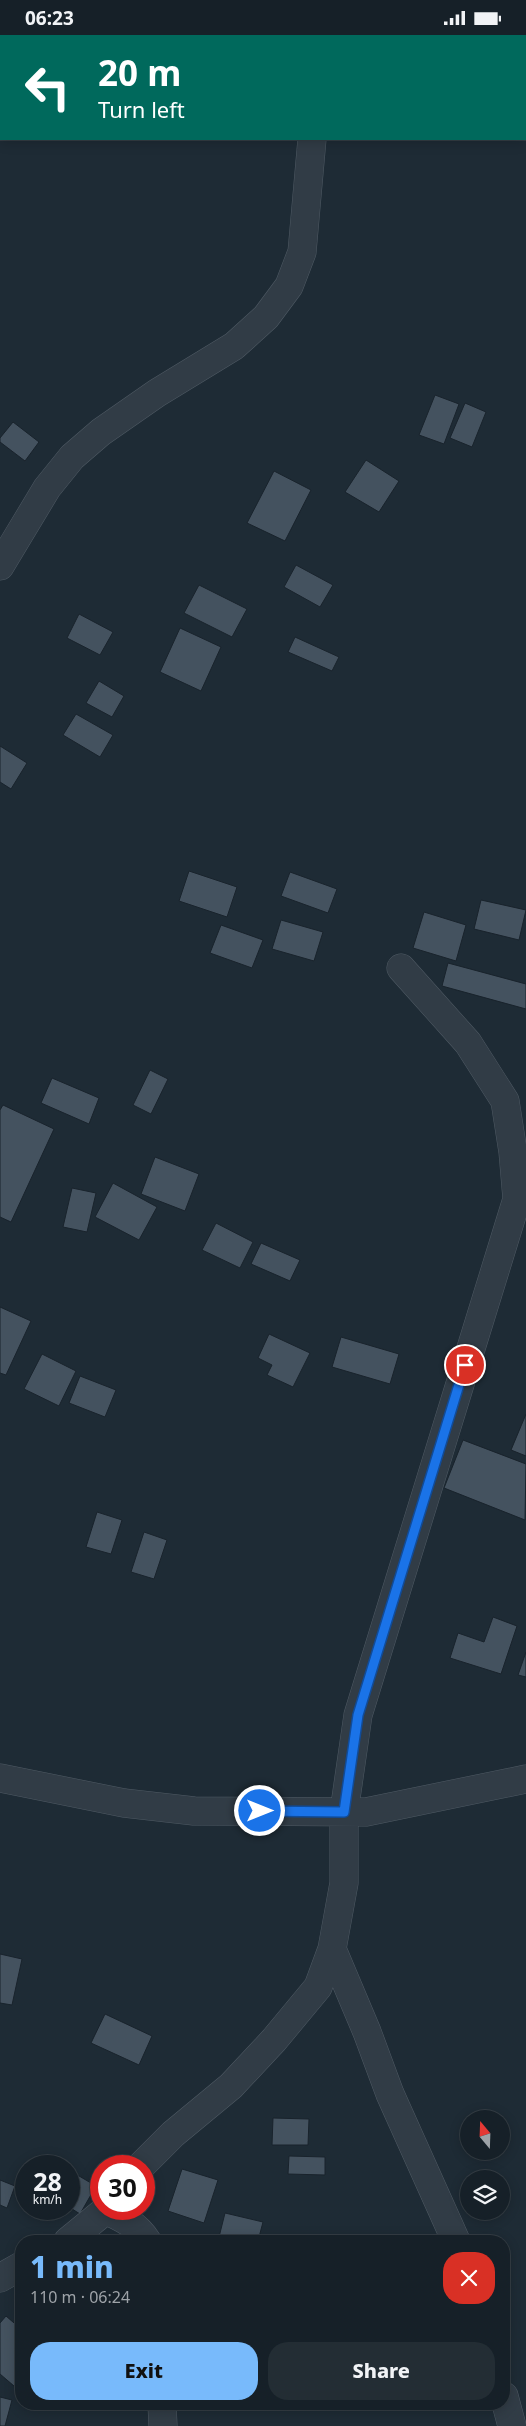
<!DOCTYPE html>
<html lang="en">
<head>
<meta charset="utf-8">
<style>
	:root { --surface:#162028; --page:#232d34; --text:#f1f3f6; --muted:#9ea3a8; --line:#353e45; --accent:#78bafb }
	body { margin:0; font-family:"Noto Sans",sans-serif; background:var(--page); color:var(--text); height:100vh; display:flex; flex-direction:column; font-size:19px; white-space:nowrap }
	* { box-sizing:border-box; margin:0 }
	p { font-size:16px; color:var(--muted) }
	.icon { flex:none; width:28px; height:28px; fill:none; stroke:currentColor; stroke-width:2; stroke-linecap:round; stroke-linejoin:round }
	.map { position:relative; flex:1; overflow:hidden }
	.side { position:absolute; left:15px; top:2200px; width:495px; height:175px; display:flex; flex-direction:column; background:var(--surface); border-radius:20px; box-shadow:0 2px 12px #0003,0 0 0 1px var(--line) }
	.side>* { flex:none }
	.top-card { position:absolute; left:0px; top:0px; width:526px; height:105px; box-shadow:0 2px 12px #0003,0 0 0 1px var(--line); background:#00695c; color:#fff; overflow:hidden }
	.needle { width:32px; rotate:341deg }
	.buttons { position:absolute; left:460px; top:2075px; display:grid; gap:10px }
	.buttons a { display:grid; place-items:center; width:50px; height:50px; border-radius:50%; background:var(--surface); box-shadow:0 2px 12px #0003,0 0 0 1px var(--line); font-size:25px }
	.speed { position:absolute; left:15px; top:2120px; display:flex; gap:10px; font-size:25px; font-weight:700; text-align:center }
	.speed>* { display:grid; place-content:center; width:65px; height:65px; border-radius:50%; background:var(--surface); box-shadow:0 2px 12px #0003,0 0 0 1px var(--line); line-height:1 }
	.speed small { font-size:12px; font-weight:400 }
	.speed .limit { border:8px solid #d22; background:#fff; color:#111 }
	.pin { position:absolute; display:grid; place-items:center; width:42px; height:42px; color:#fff; margin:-21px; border:2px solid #fff; border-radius:50%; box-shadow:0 1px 5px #0007 }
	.me { position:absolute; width:55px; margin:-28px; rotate:90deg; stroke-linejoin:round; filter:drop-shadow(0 0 4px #0008) }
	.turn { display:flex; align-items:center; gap:18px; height:105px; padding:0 15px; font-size:22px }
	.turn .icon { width:65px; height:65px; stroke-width:2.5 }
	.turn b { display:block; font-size:35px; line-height:42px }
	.round { display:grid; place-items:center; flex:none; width:52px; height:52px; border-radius:20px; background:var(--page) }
	.head { display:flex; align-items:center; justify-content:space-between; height:85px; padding:0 15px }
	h1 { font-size:30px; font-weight:800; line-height:38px; color:var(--accent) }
	.primary-button { display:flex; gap:10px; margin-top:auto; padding:10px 15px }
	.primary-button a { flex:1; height:58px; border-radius:20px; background:var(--accent); color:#111; font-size:20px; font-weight:800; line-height:58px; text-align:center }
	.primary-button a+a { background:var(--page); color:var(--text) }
	.status { display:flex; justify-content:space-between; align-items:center; height:35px; padding:0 25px; background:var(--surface); direction:ltr }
	.status svg { height:14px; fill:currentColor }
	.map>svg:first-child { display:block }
</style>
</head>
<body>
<div class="status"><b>06:23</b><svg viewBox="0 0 49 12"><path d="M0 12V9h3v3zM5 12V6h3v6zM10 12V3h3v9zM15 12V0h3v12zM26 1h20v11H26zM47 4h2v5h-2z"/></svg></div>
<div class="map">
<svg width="526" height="2391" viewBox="0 0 526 2391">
	<rect width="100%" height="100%" fill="#1e2b35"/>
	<path fill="#44525f" stroke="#19232c" d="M435,360l24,9 -15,40 -25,-9z
		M465,368l21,9 -14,35 -22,-9z
		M13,387l26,20 -14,19 -25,-19v-4z
		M366,425l33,21 -20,31 -34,-20z
		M274,436l37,19 -26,51 -38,-18z
		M296,530l37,20 -13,22 -36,-20z
		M199,550l48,24 -15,28 -48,-24z
		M79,579l34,18 -13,23 -33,-17z
		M180,593l41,19 -20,44 -41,-19z
		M295,602l44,20 -7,14 -44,-19z
		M99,646l25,15 -12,21 -26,-14z
		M76,679l37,21 -13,22 -37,-22z
		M0,711l27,17 -16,26 -11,-7z
		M189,836l48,16 -10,30 -48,-16z
		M290,837l47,17 -9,24 -47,-17z
		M481,865l45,10 -7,30 -45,-11z
		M424,877l42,13 -10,36 -43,-13z
		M281,885l42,12 -9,29 -42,-12z
		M221,890l42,15 -11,28 -42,-15z
		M448,928l78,21v25l-84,-23z
		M150,1035l18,9 -17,35 -18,-9z
		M52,1043l47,20 -10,26 -48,-21z
		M3,1070l51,24 -43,93 -11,-5v-107z
		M155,1122l44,17 -14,37 -44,-17z
		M113,1148l44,24 -18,33 -44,-23z
		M72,1153l24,5 -9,39 -24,-5z
		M216,1188l37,19 -13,26 -38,-18z
		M261,1208l39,17 -10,21 -39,-17z
		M0,1272l31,14 -25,54 -6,-2z
		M269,1299l41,19 -17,34 -26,-12 5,-10 -14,-7z
		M341,1302l58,17 -9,30 -58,-17z
		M42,1319l34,17 -17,35 -35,-17z
		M80,1341l36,14 -11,27 -36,-14z
		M526,1379v42l-15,-6z
		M463,1405l63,24 -1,56 -81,-32z
		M97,1477l25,8 -11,34 -25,-7z
		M144,1497l23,8 -13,39 -23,-7z
		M493,1582l24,9 -16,48 -51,-16 8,-25 26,9z
		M526,1617v25l-8,-2z
		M0,1919l22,5 -10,46 -12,-2z
		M105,1979l47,22 -13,29 -48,-22z
		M273,2083l36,1 -1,26h-36z
		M289,2121l36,1v18l-37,-1z
		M182,2134l36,11 -14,43 -36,-12z
		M69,2135l27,16 -16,28 -11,-7z
		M0,2145l15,6 -8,22 -7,-3z
		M225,2178l38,9 -5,19h-40z
		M6,2281l15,13v49l-7,8 -14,-12v-51z
		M0,2362l12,3 -7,26h-5z"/>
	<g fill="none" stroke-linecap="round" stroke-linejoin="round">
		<defs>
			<path id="minor" d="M334,1l1,-1
				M0,531l47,-78 25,-31 29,-25 56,-39 77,-47 32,-29 23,-31 13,-34 10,-113
				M0,1743l124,25 70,8 172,1 160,-33
				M332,1914l35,83 23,62 66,147
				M141,2131l32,-32 58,-48 43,-46 44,-53 14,-38 12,-66v-71l14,-97 159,-516 -4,-47 -8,-51 -37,-58 -67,-75
				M105,2175c18,8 32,15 42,31
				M68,2206l39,-32
				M0,2243l21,-12
				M504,2361l8,30
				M162,2369l1,22"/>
		</defs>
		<use href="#minor" stroke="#4f5a64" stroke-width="29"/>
		<use href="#minor" stroke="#313c46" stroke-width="28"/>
	</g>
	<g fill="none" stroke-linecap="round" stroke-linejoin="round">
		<defs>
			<path id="route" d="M260,1776l84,1 14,-97 107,-350"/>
		</defs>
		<use href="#route" stroke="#114b97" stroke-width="12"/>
		<use href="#route" stroke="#1a73e8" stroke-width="9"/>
	</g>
</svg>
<div class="buttons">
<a><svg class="needle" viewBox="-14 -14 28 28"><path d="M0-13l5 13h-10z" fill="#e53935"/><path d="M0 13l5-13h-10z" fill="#9ea3a8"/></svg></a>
<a><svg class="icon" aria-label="layers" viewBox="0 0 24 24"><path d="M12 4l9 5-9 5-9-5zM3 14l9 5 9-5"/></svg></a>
</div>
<div class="speed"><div>28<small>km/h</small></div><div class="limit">30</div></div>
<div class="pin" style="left:465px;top:1330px;background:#d93025"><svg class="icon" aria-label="arrive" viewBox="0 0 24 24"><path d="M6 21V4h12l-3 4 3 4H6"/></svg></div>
<svg class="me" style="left:260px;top:1776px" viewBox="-20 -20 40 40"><circle r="17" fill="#1a73e8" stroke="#fff" stroke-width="3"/><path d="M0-11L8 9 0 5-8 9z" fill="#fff"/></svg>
<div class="top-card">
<div class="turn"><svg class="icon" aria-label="left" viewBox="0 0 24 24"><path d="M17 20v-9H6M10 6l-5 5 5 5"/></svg><div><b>20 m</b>Turn left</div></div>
</div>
<section class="side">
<div class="head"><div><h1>1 min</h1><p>110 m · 06:24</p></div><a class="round" style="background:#d93025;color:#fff"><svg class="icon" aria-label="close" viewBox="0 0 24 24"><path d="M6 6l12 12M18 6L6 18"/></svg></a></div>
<div class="primary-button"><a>Exit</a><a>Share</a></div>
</section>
</div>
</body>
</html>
